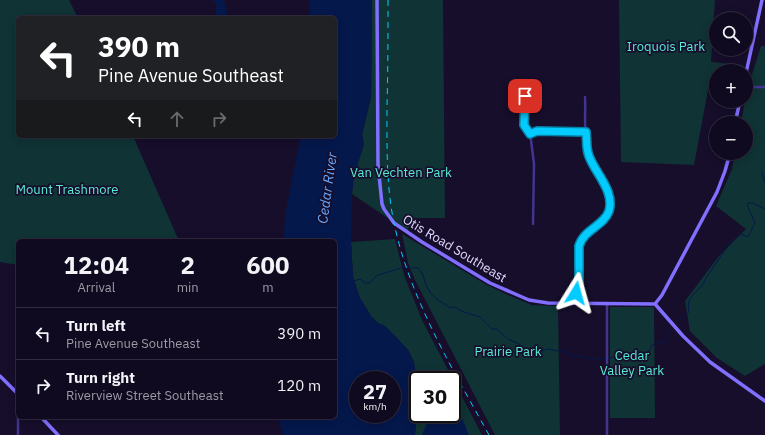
<!DOCTYPE html>
<html lang="en">
<head>
<meta charset="utf-8">
<style>
	:root { --surface:#100a20; --page:#191329; --text:#f1f3f6; --muted:#9c9aa5; --line:#302b3e }
	body { margin:0; font-family:"IBM Plex Sans",sans-serif; background:var(--page); color:var(--text); height:100vh; display:flex; flex-direction:column; font-size:15px; white-space:nowrap }
	* { box-sizing:border-box; margin:0 }
	p { font-size:13px; color:var(--muted) }
	.icon { flex:none; width:22px; height:22px; fill:none; stroke:currentColor; stroke-width:2; stroke-linecap:round; stroke-linejoin:round }
	.map { position:relative; flex:1; overflow:hidden }
	.panel { position:absolute; left:16px; top:239px; width:321px; height:180px; display:flex; flex-direction:column; background:var(--surface); border-radius:6px; box-shadow:0 2px 10px #0003,0 0 0 1px var(--line) }
	.panel>* { flex:none }
	.banner { position:absolute; left:16px; top:16px; width:321px; height:122px; border-radius:6px; box-shadow:0 2px 10px #0003,0 0 0 1px var(--line); background:#202124; color:#fff; overflow:hidden }
	.controls { position:absolute; left:709px; top:12px; display:grid; gap:8px }
	.controls a { display:grid; place-items:center; width:44px; height:44px; border-radius:50%; background:var(--surface); box-shadow:0 2px 10px #0003,0 0 0 1px var(--line); font-size:20px }
	.speed { position:absolute; left:349px; top:371px; display:flex; gap:8px; font-size:20px; font-weight:700; text-align:center }
	.speed>* { display:grid; place-content:center; width:52px; height:52px; border-radius:50%; background:var(--surface); box-shadow:0 2px 10px #0003,0 0 0 1px var(--line); line-height:1 }
	.speed small { font-size:10px; font-weight:400 }
	.speed .limit { border:2px solid #111; border-radius:6px; background:#fff; color:#111 }
	.pin { position:absolute; display:grid; place-items:center; width:34px; height:34px; color:#fff; margin:-17px; border-radius:8px; box-shadow:0 2px 6px #0006 }
	.me { position:absolute; width:44px; margin:-22px; rotate:8deg; stroke-linejoin:round; filter:drop-shadow(0 0 3px #0008) }
	.turn { display:flex; align-items:center; gap:14px; height:84px; padding:0 16px; font-size:18px }
	.turn .icon { width:52px; height:52px; stroke-width:2.5 }
	.turn b { display:block; font-size:28px; line-height:34px }
	.lanes { display:flex; align-items:center; height:38px; padding:0 16px; background:#0003; justify-content:center; gap:20px; direction:ltr }
	.lanes .off { opacity:.35 }
	.eta { display:flex; justify-content:space-evenly; align-items:center; height:68px; text-align:center }
	.eta b { font-size:24px; font-weight:700; line-height:28px }
	ul { padding:0; list-style:none }
	li { display:flex; align-items:center; gap:12px; height:52px; padding:0 16px; border-top:1px solid var(--line) }
	li div { flex:1 }
	li b { display:block; font-size:15px }
	li em { font-style:normal }
	.map>svg:first-child { display:block }
</style>
</head>
<body>
<div class="map">
<svg width="765" height="435" viewBox="0 0 765 435">
	<rect width="100%" height="100%" fill="#160e2b"/>
	<path fill="#103335" fill-rule="evenodd" d="M0,0h69l9,18h-60v118h115l46,105h-161v24l-18,-3z
		M372,0h71l2,218h-32l-6,13 -55,-37 2,-19 10,-31 -2,-9 9,-38z
		M619,0h96l-4,62 32,3 -1,6h-26v8h-6l-16,86 -73,-3z
		M761,46h4v318l-20,12 -28,-18 -27,-27 -5,-30 34,-45 27,-27 -30,-23 16,-37 3,-16h11v-30h-5l4,-22h1v-8z
		M402,234l85,51 21,10 24,10 26,1 2,129h-65l-80,-155 -7,-17z
		M395,239l9,36 18,45 60,115h-67l2,-26 -2,-7 1,-17 -2,-23 -6,-12 -23,-24 -7,-3 -7,-7 -11,-18 -7,-21 -2,-35zM418,380h34v34h-34z
		M610,307h44l1,111h-45z"/>
	<path fill="#05184c" fill-rule="evenodd" d="M212,0h12l4,18h-12l-1,-8 2,-5z
		M309,0h63l-1,97 -9,38 2,9 -10,31 -2,18 -1,49 2,35 7,21 11,18 7,7 7,3 12,12 11,12 6,12 2,15 -1,25 2,7 -2,26h-132l-5,-18h57v-176h-51l1,-25 8,-42 8,-38h34v-118h-25zM358,380h34v34h-34z
		M452,398l9,18 8,19h-47l4,-10 4,-4v-7h22z"/>
	<g fill="none" stroke-linecap="round" stroke-linejoin="round">
		<path stroke="#05184c" stroke-width="1" d="M762,172l3,11
			M354,281l6,-2 5,4h4l9,-8 30,-9 4,2h6c7,7 5,11 9,19 5,11 14,14 23,21l5,-1 6,4 19,6 12,12h5l11,10 11,5 2,4 8,3 10,1 9,-3 21,4 3,2 28,5 14,-3h10l6,3 13,-3
			M680,320l9,-8c-4,-19 12,-19 17,-34l23,-34 11,-10 7,3c3,-2 5,-10 8,-14l-8,-18 1,-2h5l12,6
			M647,355l5,-10 11,-3 8,-11"/>
		<path stroke="#42358e" stroke-width="2.5" d="M746,87h19
			M525,96v29l6,15 3,24 -1,60
			M530,134l7,-3 49,1
			M571,303l8,-20v-37c5,-18 28,-21 30,-37 3,-22 -16,-37 -21,-57 -5,-17 -2,-37 -3,-55
			M607,304v131
			M18,435v-18"/>
		<path stroke="#816fff" stroke-width="3.5" d="M377,0l1,165 4,39 2,5 10,14 28,19 68,41 39,17 19,3 107,1 28,32 27,26 55,39
			M746,73l16,-73
			M735,123l5,-22
			M655,304l7,-9 55,-103 8,-21 5,-18
			M0,376l18,18
			M41,417l17,18"/>
		<path stroke="#04cbff" stroke-width="1" stroke-dasharray="6 5" stroke-linecap="butt" d="M388,0c0,35 0,71 -1,106 0,39 -1,79 7,117 16,76 58,145 95,212"/>
	</g>
	<g fill="none" stroke-linecap="round" stroke-linejoin="round">
		<defs>
			<path id="route" d="M525,96l-1,29 6,9 7,-3 49,1c1,8 0,17 3,24 6,17 26,35 20,55 -5,15 -25,18 -30,35v38l-3,9"/>
		</defs>
		<use href="#route" stroke="#0384a6" stroke-width="10"/>
		<use href="#route" stroke="#04cbff" stroke-width="7"/>
	</g>
	<g text-anchor="middle" stroke-width="3.5" stroke-linejoin="round" paint-order="stroke">
		<g font-size="13" fill="#57ebd6" stroke="#160e2b">
			<text x="666" y="51">Iroquois Park</text>
			<text x="401" y="177">Van Vechten Park</text>
			<text x="67" y="194">Mount Trashmore</text>
			<text x="508" y="356">Prairie Park</text>
			<text x="632" y="360">Cedar<tspan x="632" dy="15">Valley Park</tspan></text>
		</g>
		<g font-size="13" fill="#e0d8ff" stroke="#160e2b">
			<text transform="translate(455 248) rotate(31)" y="5">Otis Road Southeast</text>
		</g>
		<g font-size="14" font-style="italic" fill="#66a8ff" stroke="#160e2b">
			<text transform="translate(327 188) rotate(-82)" y="5">Cedar River</text>
		</g>
	</g>
</svg>
<div class="controls">
<a><svg class="icon" aria-label="search" viewBox="0 0 24 24"><circle cx="10" cy="10" r="6"/><path d="M15 15l6 6"/></svg></a>
<a>+</a>
<a>−</a>
</div>
<div class="speed"><div>27<small>km/h</small></div><div class="limit">30</div></div>
<div class="pin" style="left:525px;top:96px;background:#d93025"><svg class="icon" aria-label="arrive" viewBox="0 0 24 24"><path d="M6 21V4h12l-3 4 3 4H6"/></svg></div>
<svg class="me" style="left:576px;top:293px" viewBox="-20 -20 40 40"><path d="M0-17L14 15 0 8-14 15z" fill="#04cbff" stroke="#fff" stroke-width="4"/></svg>
<div class="banner">
<div class="turn"><svg class="icon" aria-label="left" viewBox="0 0 24 24"><path d="M17 20v-9H6M10 6l-5 5 5 5"/></svg><div><b>390 m</b>Pine Avenue Southeast</div></div>
<div class="lanes"><svg class="icon" aria-label="left" viewBox="0 0 24 24"><path d="M17 20v-9H6M10 6l-5 5 5 5"/></svg><svg class="icon off" aria-label="ahead" viewBox="0 0 24 24"><path d="M12 20V5M6 11l6-6 6 6"/></svg><svg class="icon off" aria-label="right" viewBox="0 0 24 24"><path d="M7 20v-9h11M14 6l5 5-5 5"/></svg></div>
</div>
<section class="panel">
<div class="eta">
<div><b>12:04</b><p>Arrival</p></div>
<div><b>2</b><p>min</p></div>
<div><b>600</b><p>m</p></div>
</div>
<ul>
<li><svg class="icon" aria-label="left" viewBox="0 0 24 24"><path d="M17 20v-9H6M10 6l-5 5 5 5"/></svg><div><b>Turn left</b><p>Pine Avenue Southeast</p></div><em>390 m</em></li>
<li><svg class="icon" aria-label="right" viewBox="0 0 24 24"><path d="M7 20v-9h11M14 6l5 5-5 5"/></svg><div><b>Turn right</b><p>Riverview Street Southeast</p></div><em>120 m</em></li>
</ul>
</section>
</div>
</body>
</html>
